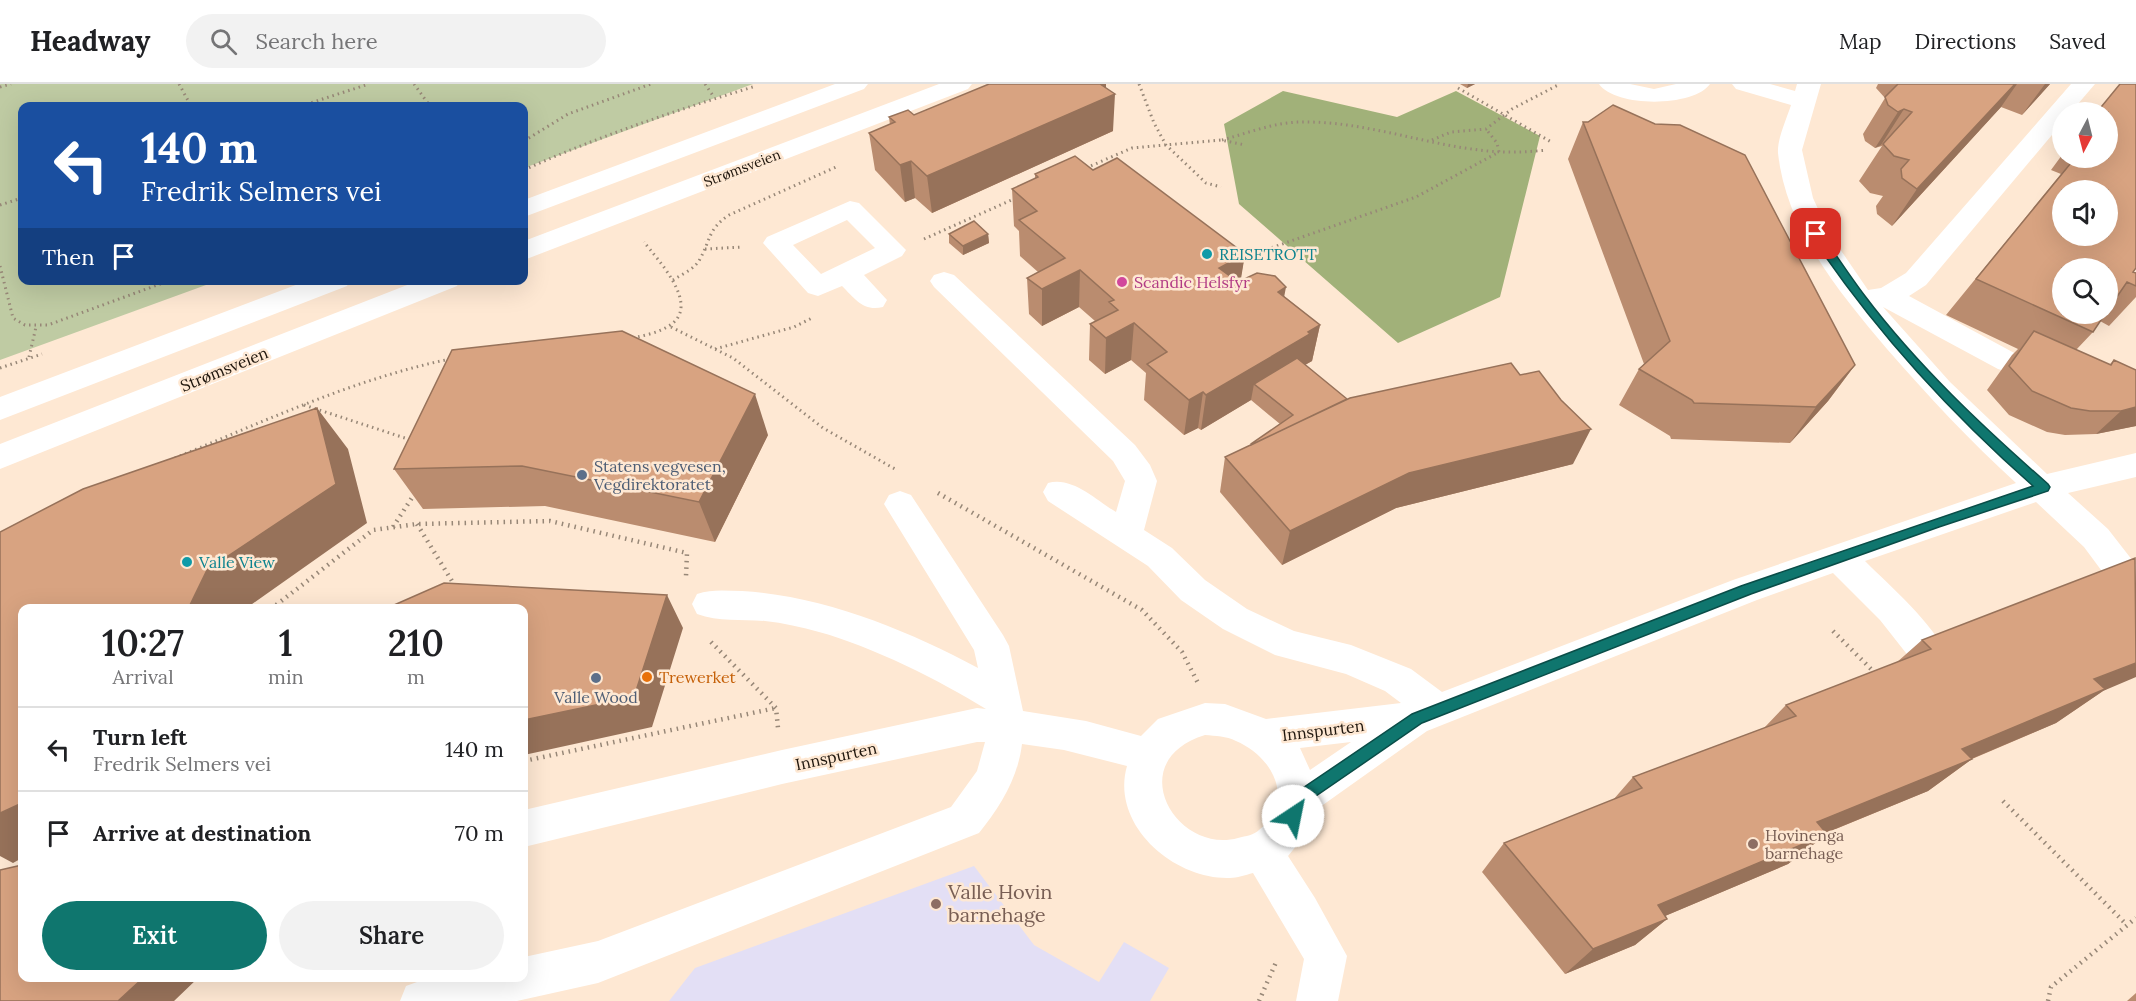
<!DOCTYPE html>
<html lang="en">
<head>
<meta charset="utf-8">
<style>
	:root { --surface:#fff; --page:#f2f2f2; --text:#202124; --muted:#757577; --line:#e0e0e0; --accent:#0f766e }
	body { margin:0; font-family:Lora,serif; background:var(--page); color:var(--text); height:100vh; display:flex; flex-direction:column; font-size:22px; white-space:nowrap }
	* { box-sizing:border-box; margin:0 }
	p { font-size:20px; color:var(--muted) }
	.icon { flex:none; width:33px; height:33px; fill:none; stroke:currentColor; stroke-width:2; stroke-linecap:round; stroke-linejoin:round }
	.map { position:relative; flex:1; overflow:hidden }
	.side { position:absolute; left:18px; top:520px; width:510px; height:378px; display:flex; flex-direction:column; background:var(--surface); border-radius:12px; box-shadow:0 6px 24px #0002 }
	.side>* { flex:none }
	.guide { position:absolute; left:18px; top:18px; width:510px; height:183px; border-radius:12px; box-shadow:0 6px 24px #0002; background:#1a4fa0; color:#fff; overflow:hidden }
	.needle { width:39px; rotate:187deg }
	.buttons { position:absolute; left:2052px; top:18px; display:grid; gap:12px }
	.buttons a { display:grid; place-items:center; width:66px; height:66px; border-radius:50%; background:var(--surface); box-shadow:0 6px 24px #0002; font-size:30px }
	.pin { position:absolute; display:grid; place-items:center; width:51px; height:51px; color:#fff; margin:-26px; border-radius:12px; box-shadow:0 3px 9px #0006 }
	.me { position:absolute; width:66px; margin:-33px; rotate:34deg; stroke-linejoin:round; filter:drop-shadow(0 0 4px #0008) }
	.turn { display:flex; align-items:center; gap:21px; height:126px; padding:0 24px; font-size:27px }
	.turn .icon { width:78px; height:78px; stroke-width:2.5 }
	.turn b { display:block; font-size:42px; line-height:51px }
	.then { display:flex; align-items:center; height:57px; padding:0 24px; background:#0003; gap:12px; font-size:22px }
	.eta { display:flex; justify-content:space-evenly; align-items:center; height:102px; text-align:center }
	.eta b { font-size:36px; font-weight:600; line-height:42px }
	.button { display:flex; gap:12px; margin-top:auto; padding:12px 24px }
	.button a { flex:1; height:69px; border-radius:36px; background:var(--accent); color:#fff; font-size:24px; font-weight:600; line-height:69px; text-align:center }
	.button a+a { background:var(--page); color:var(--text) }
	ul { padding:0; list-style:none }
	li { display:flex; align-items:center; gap:18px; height:84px; padding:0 24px; border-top:2px solid var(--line) }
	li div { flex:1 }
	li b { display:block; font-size:22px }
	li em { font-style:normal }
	header { display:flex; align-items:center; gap:36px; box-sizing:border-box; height:84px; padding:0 30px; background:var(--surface); border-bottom:2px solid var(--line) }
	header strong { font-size:28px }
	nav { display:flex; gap:33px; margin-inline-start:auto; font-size:21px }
	.search { width:420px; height:54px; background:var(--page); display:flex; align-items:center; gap:15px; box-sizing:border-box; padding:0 21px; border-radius:33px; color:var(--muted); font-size:22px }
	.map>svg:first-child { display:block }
</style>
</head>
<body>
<header>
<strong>Headway</strong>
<div class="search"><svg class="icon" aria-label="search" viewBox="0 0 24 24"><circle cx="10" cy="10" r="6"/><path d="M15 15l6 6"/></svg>Search here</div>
<nav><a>Map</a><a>Directions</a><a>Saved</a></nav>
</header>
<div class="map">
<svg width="2136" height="917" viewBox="0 0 2136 917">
	<rect width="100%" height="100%" fill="#fee8d3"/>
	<path fill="#e3dff5" d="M974,782l60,79 65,37 25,-40 45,26 -19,33h-481l26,-33z"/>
	<path fill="#bfcba3" d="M0,0h753l-229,84v-62h-502v174l195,1 -217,79z"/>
	<path fill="#a1b179" d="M1283,7l114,26 59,-26 84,45 -40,161 -102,46 -159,-139 -15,-80z"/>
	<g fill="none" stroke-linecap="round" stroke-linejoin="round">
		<path stroke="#978777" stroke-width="3" stroke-dasharray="1.5 4" stroke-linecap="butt" d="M179,0l12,22
			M414,0l16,22
			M705,0l9,13
			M1139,0l15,39 12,22 40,38 15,4
			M0,3l11,-3
			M1458,4l95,55
			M301,22l68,-22
			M1222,56c26,-7 53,-18 80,-18 63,-1 123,23 186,29 20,2 39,1 59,-1
			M1432,56l19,-8 35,-3 26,-20 48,-25
			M524,57l44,-27 83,-30
			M1086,84l46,-20 89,-8 24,5
			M524,86c75,-34 153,-60 232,-84
			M0,121l22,-7
			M924,155l92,-41
			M705,165l38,-2
			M1251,171l165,-58 83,-45 -2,-9 -11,-14
			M0,182l13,52 12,7h23l123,-45
			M673,196c9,-6 22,-11 27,-21 11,-20 8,-30 29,-44l107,-48
			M671,243l62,31 90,70 72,41
			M633,254c13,-3 29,-6 40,-15 25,-21 -15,-63 -29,-81
			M715,265l79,-22 18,-9
			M29,273l7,-30
			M0,284l42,-14
			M304,321l107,35
			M175,374c90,-37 179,-79 275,-99"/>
		<path stroke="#978777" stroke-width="4.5" stroke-dasharray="1.5 5" stroke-linecap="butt" d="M938,409l204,117 40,42 16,31
			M417,440l38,62
			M393,443l22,-34
			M271,525l102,-79 44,-6 133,-3 137,32 -1,23
			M1833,547l42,42
			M711,558l65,66 2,20
			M524,677l252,-53
			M2003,717l124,124
			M1259,917l18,-41
			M2048,917l3,-14 85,-69"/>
		<path fill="#fff" fill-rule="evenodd" d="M1599,0h31l24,5 22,-5h34c-16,23 -94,24 -111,0z
			M1732,0h38l25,7 2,-7h24l-19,66 11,48 16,35 39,57 13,-2 25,-15 165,-189h24l-24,28h-9v11l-136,162 -17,11 109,59 5,7 -5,7 -10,3 -10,-3 -115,-62 67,75 97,92 89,-21v24l-68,16 40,36 28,36v40l-12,-4 -40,-54 -48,-45 -171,59c27,27 66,60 83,95l-5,11 -13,4 -13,-4 -37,-47 -47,-47 -76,27 -330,131 -114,81 -11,27 -14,17 27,42 32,58 -9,45h-42l8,-42 -51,-86c-8,2 -16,5 -23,5 -56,2 -120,-53 -103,-112l-63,-16 -42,-6c-4,34 -22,63 -43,89l-381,150 -81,18h-117l6,-15 22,-8h96v-21l74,-16 353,-134 26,-36 8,-29h-8l-195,42 -258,63v-37l258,-60 195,-42 9,1c-45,-28 -115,-63 -167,-77 -17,-5 -36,-9 -54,-11 -23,-2 -46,1 -68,-7l-5,-10 5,-10c15,-5 29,-3 45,-3 82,5 165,39 236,77l-4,-18 -90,-146 5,-9 11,-4 11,4 92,140 6,11 14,65 63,10 55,15 17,-17 47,-16 20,1 41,15 135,-16 -16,-12 -39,-17 -71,-19 -52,-26 -42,-29 -33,-34 -100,-65 -5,-9 5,-9c24,-7 48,17 68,29l9,-31 -12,-20 -179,-174 -4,-6 4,-6 10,-3 10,3 181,170 15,20 7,16 -13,49 28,18 33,32 42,29 47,22 57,14 60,24 31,23 291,-112 283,-97c-46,-42 -88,-87 -129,-134 -48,-57 -101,-120 -109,-196 -1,-14 9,-35 13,-48l-55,-16zM1205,651c11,1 21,1 31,6 37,16 60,59 23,89 -5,5 -13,6 -21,8 -62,17 -117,-77 -33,-103zM1351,658l-41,28 -10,-22z
			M850,117l9,2 47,47 -4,6 -38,19 23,25 -4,7c-19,5 -28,-8 -41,-21l-24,10 -10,-3 -45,-50 4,-6zM847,136l28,28 -54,26 -28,-29z"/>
		<path fill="#fff" fill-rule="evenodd" d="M835,0h33l-4,5 -340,128v-17z
			M939,0h33l-4,5 -444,171v-19z
			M309,196h41l-3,6 -347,134v-23z
			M420,196h40l-3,6 -457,183v-25z"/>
	</g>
	<path fill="#ba8c6f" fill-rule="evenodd" d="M1460,0h15l-8,4z
		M1878,0h172l-28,31 -21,-8 -109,119 -15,-12 -1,-8 7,-10 -13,-3 -11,-12 23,-35 -7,2 -10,-7 -2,-7 22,-36 -9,-10z
		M1106,4l7,43 -181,82 -17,-15 -10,4 -30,-32 -6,-37 21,-8 -1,-8 25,-2z
		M1583,38l272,243 -27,36 -38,42 -119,-4 -1,-3 -51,-31 20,-36 5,-5 -76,-205z
		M2062,71v3h46l25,114 3,1v24l-27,29 -9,-5 -7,11 -17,18 33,15 5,-5 22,66 -40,8 -31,1 -18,-3 -38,-17 -22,-25 25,-35 6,-6 -72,-34 115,-141 -10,-4zM2108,184v46h-46z
		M1093,86l152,84 -5,27 44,15 36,29 -8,36 -7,4 42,34 226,65 -177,44 -114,57 -62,-73 5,-35 26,-12 29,-21 -29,-24 -50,30 -3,-2 -14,7 -40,-35 2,-27 -15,-13 -26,14 -16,-14 1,-36 5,-3 -16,-14 -37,19 -13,-12 -2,-36 11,-6 -18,-16 -1,-25 -5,-5 -2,-37 23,-10v-5z
		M949,150h39l1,9 -26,12 -14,-12z
		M768,351l-53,107 -170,-36 -122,3 -29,-40z
		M1922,556l181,51 -47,32 -84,36 -44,32 -102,42 1,1 -39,30 -123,52 2,3 -32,26 -70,29 -83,-102 22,-29 109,-43 20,-23 131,-49 22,-23 110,-42z
		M2136,909v8h-9z"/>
	<path fill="#97725a" d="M1097,0h9v14l9,-4 -2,37 -181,82 -5,-37z
		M1468,0h7l-8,4z
		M2015,0h2l-16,23 -109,119 25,-37z
		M2045,0h5l-28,31z
		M1904,25l-23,36 -6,3 23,-36z
		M911,77l4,37 -10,4 -5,-37z
		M988,150l1,9 -26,12v-9z
		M1245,170l-6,37 -20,-23z
		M1080,186l-1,37 -37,19v-37z
		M50,196h13l-10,4z
		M1286,203l-7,37 -1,-32z
		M1134,239l-3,37 -26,14 1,-36z
		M1320,241l-8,36 -9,5 -49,18 -3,16 -50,30 5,-35z
		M1855,281l-27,36 -38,42 26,-36z
		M1203,308l-5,36 -14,7 5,-35z
		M755,310l13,41 -53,107 -16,-40z
		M2136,323v19l-40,8 25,-23z
		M317,324l31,41 19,74 -122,86h-57l19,-39z
		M1591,345l-18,35 -177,44 -114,57 8,-34 119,-58z
		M667,511l16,33 -31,99 -128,28v-35z
		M2136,579v14l-33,14 -47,32 -104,44 20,-8 -44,32 -149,61 38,-30 145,-73 132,-70z
		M22,719v55l-9,5 -13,-7v-43z
		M1827,750l-39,30 -161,68 31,-27z
		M1667,835l-32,26 -70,29 28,-25z
		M143,894h55l-24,23h-56z"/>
	<path fill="#d8a381" stroke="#97725a" stroke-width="1.5" fill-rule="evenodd" d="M989,0h111l15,10 -188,82 -16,-15 -11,4 -31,-32 26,-11 -6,-5 19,-7 6,5z
		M1898,0h117l-98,105 -15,-11 -1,-9 8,-9 -15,-4 -11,-12 29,-32 -8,-3 -6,3 -10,-7 -3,-8z
		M2120,0h16v184l-3,4 3,1v13l-9,-4 -19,28v-42h-46v46h43l-12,18 -117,-53 99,-121h33v-46h-11zM2062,106h46v46h-46z
		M1613,21l42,19 25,1 65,30 110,210 -39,42 -122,-4 -2,-3 -53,-31 31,-28 -87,-219h5z
		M1075,72l18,14 24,-12 128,96 -26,14 19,14 19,-9 18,3 11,11 -8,5 42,33 -12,7 2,2 -104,61 -3,-3 -14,8 -42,-36 20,-12 -33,-29 -28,15 -16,-14 28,-14 -9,-8 5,-2 -34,-30 -38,19 -15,-11 38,-20 -46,-38 18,-9 -25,-22 26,-12 -3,-3z
		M974,137l14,13 -25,12 -14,-12z
		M622,247l133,63 -56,108 -177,-36 -128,3 58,-119z
		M2034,247l77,34 3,-5 22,10v37l-15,4h-31l-19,-3 -39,-17 -23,-25z
		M1297,274l50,41 -96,46v-1l42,-29 -39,-31z
		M1511,279l9,12 19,-4 22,29 30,29 -182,44 -119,58 -65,-74 125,-59z
		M317,324l19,76 -129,86 -19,39h-166v194l-22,10v-281l83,-43z
		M2135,474l1,105 -42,16 11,10 -143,60 10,10 -155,63 10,12 -169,71 9,14 -74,30 -89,-106 138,-55 -9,-11 163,-61 -10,-11 145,-56 -9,-9z
		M444,499l223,12 -33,102 -110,23v-111h-139z
		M22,781v113h121l-25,23h-118v-131z"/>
	<path fill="#0f766e" stroke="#0a4d48" stroke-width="1.5" d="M1816,147l4,1c15,21 29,43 45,64 52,69 118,131 183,188l2,3 -2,4 -109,36 -188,67 -329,129 -119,82 -4,16 -6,2 -6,-2 -2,-5 6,-20 121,-82 329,-128 292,-100c-85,-75 -160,-157 -223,-252z"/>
	<g fill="#0f9aa8" stroke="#fee8d3" stroke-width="2">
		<circle cx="1207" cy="170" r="6"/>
		<circle cx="187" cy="478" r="6"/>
	</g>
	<circle fill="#d1479c" stroke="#fee8d3" stroke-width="2" cx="1122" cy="198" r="6"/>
	<g fill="#5c6f8a" stroke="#fee8d3" stroke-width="2">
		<circle cx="582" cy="391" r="6"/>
		<circle cx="596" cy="594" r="6"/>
	</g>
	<circle fill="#e8710a" stroke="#fee8d3" stroke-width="2" cx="647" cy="593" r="6"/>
	<g fill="#8d6e63" stroke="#fee8d3" stroke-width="2">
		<circle cx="1753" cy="760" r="6"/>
		<circle cx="936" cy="820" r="6"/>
	</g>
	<g text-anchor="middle" stroke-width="5" stroke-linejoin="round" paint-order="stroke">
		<g font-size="14" fill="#1f160d" stroke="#fee8d3">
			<text transform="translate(742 84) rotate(-21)" y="5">Strømsveien</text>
		</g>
		<g font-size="16" fill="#0d838f" stroke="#fee8d3" text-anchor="start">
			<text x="1219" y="176">REISETROTT</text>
			<text x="199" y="484">Valle View</text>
		</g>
		<g font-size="16" fill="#b23c85" stroke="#fee8d3" text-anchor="start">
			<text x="1134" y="204">Scandic Helsfyr</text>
		</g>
		<g font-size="16" fill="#1f160d" stroke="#fee8d3">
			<text transform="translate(224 285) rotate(-22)" y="6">Strømsveien</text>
			<text transform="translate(1323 646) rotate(-7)" y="6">Innspurten</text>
			<text transform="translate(836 672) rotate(-12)" y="6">Innspurten</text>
		</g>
		<g font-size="16" fill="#4e5e75" stroke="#fee8d3" text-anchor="start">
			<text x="594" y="388">Statens vegvesen,<tspan x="594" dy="18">Vegdirektoratet</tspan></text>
			<text x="596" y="619" text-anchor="middle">Valle Wood</text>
		</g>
		<g font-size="16" fill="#c56008" stroke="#fee8d3" text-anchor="start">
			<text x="659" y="599">Trewerket</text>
		</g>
		<g font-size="16" fill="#785e54" stroke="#fee8d3" text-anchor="start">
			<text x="1765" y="757">Hovinenga<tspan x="1765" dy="18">barnehage</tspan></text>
		</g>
		<g font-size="20" fill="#785e54" stroke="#fee8d3" text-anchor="start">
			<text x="948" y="815">Valle Hovin<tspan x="948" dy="23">barnehage</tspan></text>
		</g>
	</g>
</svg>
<div class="buttons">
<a><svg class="needle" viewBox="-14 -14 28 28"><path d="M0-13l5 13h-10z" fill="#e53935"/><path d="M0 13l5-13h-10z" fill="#757577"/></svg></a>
<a><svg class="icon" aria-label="sound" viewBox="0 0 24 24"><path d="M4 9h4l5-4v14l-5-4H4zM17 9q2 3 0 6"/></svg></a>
<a><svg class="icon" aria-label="search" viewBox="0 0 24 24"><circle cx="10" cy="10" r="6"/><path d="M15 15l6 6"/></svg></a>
</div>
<div class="pin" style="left:1816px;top:150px;background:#d93025"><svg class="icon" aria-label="arrive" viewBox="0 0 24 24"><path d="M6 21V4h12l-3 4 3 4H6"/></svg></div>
<svg class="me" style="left:1293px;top:732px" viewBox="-20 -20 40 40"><circle r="19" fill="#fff"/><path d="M0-13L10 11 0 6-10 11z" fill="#0f766e"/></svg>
<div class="guide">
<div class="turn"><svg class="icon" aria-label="left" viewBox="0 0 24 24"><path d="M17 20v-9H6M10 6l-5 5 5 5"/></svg><div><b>140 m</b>Fredrik Selmers vei</div></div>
<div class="then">Then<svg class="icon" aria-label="arrive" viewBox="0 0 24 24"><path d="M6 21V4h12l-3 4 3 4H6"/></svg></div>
</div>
<section class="side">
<div class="eta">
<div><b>10:27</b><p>Arrival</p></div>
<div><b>1</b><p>min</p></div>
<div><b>210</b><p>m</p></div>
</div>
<ul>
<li><svg class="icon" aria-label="left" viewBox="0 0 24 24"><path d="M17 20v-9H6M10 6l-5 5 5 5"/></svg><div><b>Turn left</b><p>Fredrik Selmers vei</p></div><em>140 m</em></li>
<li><svg class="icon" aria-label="arrive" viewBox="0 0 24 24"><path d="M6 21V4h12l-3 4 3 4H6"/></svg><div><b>Arrive at destination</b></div><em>70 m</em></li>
</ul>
<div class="button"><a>Exit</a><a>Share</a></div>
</section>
</div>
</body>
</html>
